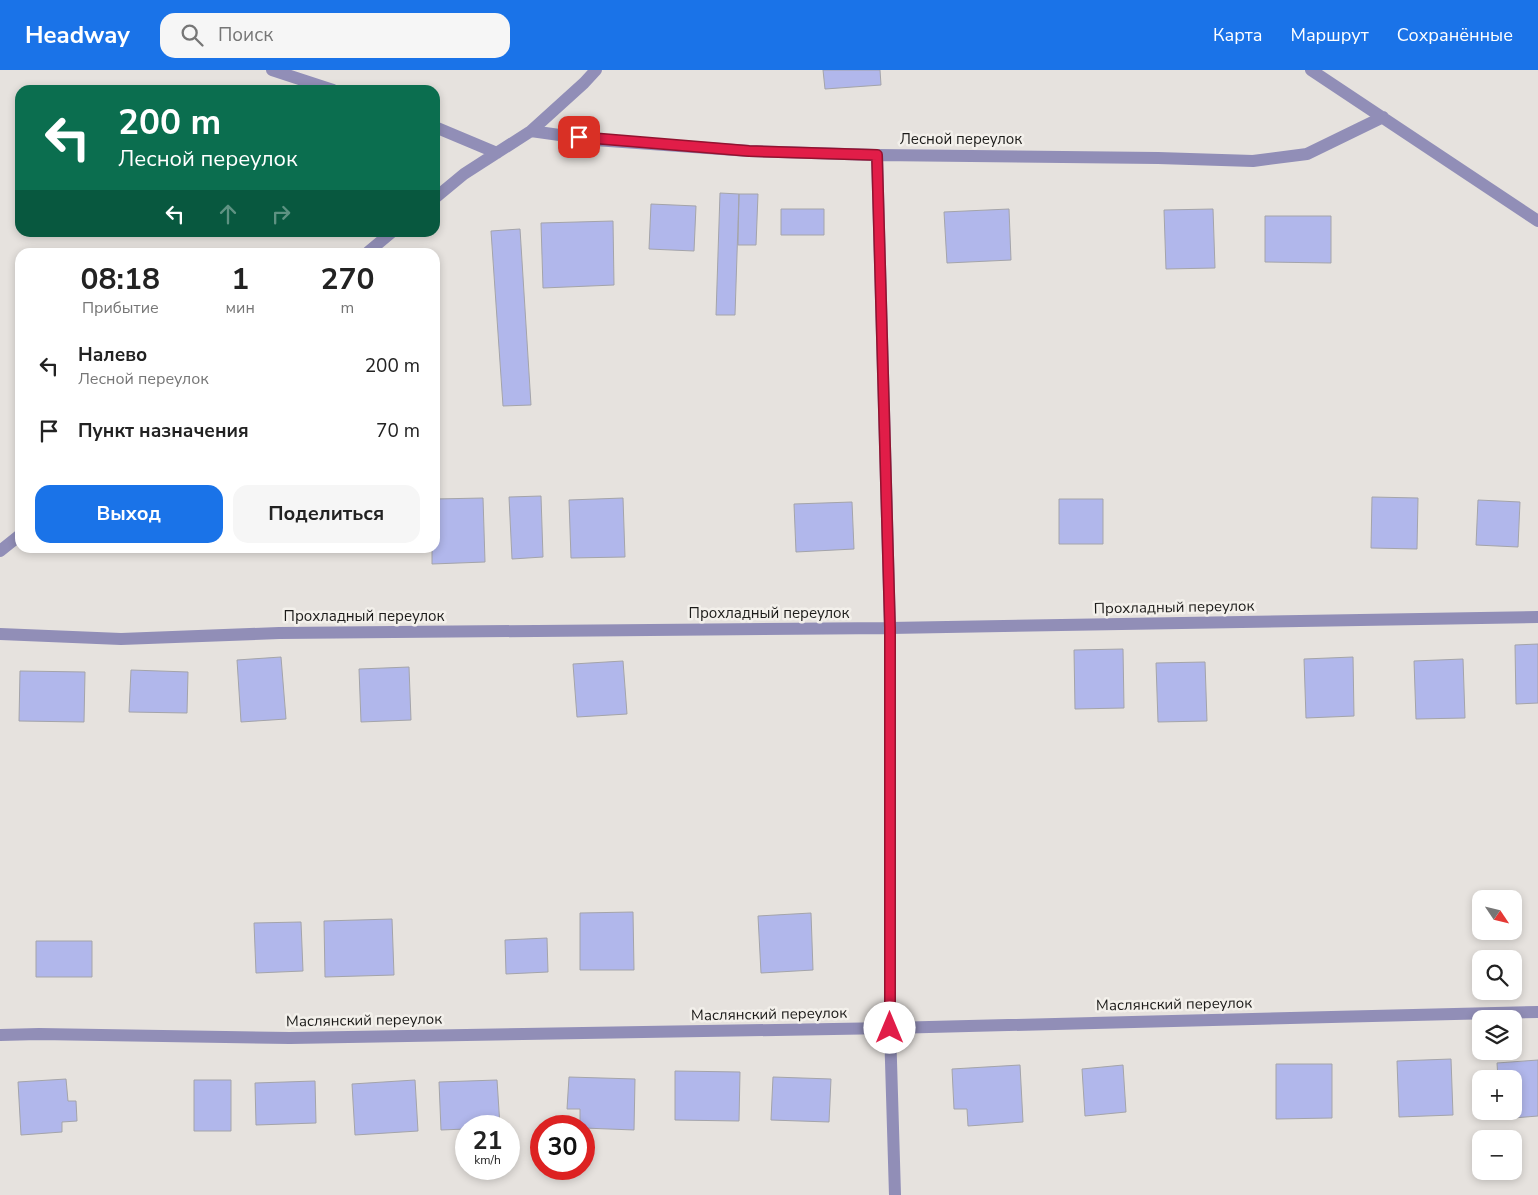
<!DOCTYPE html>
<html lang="ru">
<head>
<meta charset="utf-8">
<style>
	:root { --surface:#fff; --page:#f6f6f6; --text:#222; --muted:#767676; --accent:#1a73e8 }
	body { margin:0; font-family:"Nunito Sans",sans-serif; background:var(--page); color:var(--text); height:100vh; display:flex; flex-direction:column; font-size:19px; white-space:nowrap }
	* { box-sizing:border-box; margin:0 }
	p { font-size:16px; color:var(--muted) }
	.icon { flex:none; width:28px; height:28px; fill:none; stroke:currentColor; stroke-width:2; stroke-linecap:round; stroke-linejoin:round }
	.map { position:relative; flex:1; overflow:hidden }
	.side { position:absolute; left:15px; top:178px; width:425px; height:305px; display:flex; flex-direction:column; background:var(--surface); border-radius:15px; box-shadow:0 2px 8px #0003 }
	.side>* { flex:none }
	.top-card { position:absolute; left:15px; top:15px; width:425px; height:152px; border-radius:15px; box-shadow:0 2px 8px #0003; background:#0b6e4f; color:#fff; overflow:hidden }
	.needle { width:32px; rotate:125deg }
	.controls { position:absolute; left:1472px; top:820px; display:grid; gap:10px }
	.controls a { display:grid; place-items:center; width:50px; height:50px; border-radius:10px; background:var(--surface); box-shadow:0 2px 8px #0003; font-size:25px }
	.speed { position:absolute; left:455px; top:1045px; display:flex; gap:10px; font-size:25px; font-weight:700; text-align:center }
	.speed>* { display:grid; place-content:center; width:65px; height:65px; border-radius:50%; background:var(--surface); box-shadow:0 2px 8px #0003; line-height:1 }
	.speed small { font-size:12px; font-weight:400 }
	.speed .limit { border:8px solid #d22; background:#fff; color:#111 }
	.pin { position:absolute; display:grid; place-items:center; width:42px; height:42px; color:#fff; margin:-21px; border-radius:10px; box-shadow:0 2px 8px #0006 }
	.me { position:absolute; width:55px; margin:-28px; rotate:0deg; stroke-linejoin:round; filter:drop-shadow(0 0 4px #0008) }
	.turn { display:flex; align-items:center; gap:18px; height:105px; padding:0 20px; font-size:22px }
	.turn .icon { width:65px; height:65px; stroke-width:2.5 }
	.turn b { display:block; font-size:35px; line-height:42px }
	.lanes { display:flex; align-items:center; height:48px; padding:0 20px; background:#0003; justify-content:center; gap:25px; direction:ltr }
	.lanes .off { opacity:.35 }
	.eta { display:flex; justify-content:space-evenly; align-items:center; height:85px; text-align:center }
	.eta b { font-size:30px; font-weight:700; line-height:35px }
	.primary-button { display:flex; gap:10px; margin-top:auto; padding:10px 20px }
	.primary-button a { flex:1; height:58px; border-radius:15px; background:var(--accent); color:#fff; font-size:20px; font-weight:700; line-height:58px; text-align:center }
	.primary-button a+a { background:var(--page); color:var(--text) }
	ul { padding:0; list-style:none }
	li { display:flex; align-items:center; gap:15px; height:65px; padding:0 20px }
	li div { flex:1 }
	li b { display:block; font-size:19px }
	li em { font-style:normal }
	header { display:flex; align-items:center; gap:30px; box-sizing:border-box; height:70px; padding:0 25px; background:var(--accent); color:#fff }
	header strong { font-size:24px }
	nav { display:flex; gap:28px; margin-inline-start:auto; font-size:18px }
	.search { width:350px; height:45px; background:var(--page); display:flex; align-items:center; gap:12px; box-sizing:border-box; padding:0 18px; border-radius:15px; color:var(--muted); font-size:19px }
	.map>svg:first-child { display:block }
</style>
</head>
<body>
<header>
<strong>Headway</strong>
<div class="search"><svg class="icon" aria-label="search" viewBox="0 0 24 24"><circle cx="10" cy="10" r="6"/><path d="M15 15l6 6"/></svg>Поиск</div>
<nav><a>Карта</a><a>Маршрут</a><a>Сохранённые</a></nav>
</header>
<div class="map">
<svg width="1538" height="1125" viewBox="0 0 1538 1125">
	<rect width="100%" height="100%" fill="#e6e2de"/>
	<path fill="#b1b7eb" stroke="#a4a4a9" d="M823,0h57l1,15 -56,4z
		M720,123l19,1 -4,121h-19z
		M739,124h19l-2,51h-18z
		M651,134l45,2 -2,45 -45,-2z
		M781,139h43v26h-43z
		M1009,139l2,51 -64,3 -3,-51z
		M1213,139l2,59 -49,1 -2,-59z
		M1265,146h66v47l-66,-1z
		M613,151l1,64 -71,3 -2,-65z
		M520,159l11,176 -28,1 -12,-175z
		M541,426l2,61 -31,2 -3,-62z
		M1372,427l46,1 -1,51 -46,-1z
		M483,428l2,64 -53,2v-16h3v-49z
		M623,428l2,59 -54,1 -2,-58z
		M1059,429h44v45h-44z
		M1478,430l42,2 -2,45 -42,-2z
		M852,432l2,47 -58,3 -2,-48z
		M1538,574v59l-22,1 -1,-59z
		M1123,579l1,59 -49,1 -1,-59z
		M281,587l5,62 -45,3 -4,-62z
		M1353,587l1,59 -48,2 -2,-59z
		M1463,589l2,59 -49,1 -2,-58z
		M623,591l4,53 -50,3 -4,-53z
		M1205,592l2,59 -49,1 -2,-59z
		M409,597l2,53 -50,2 -2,-53z
		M131,600l57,2 -1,41 -58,-1z
		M20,601l65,1 -1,50 -65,-1z
		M633,842l1,58h-54v-57z
		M811,843l2,57 -52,3 -3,-57z
		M392,849l2,56 -69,2 -1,-56z
		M301,852l2,49 -47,2 -2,-50z
		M547,868l1,34 -42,2 -1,-34z
		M36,871h56v36h-56z
		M1451,989l2,56 -54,2 -2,-56z
		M1538,990v56l-37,3 -1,-8h14v-32h-16l-1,-16z
		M1276,994h56v54l-56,1z
		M1020,995l3,57 -55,4 -1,-17h-13l-2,-40z
		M1123,995l3,47 -41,4 -3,-47z
		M675,1001l65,1 -1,49 -64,-1z
		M569,1007l66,2 -1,51 -50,-2v-2h-4v-17h-13z
		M773,1007l58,2 -2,43 -58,-2z
		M66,1009l2,22h8l1,20 -15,1v10l-41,3 -3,-53z
		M194,1010h37v51h-37z
		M415,1010l3,51 -63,4 -3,-51z
		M497,1010l3,46h-34v3l-25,1 -2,-48z
		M315,1011l1,42 -60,2 -1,-42z"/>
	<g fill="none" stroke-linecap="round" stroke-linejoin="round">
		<path stroke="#918eb7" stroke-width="12" d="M272,0l61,20
			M1311,0l227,151
			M435,57l62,26
			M531,61l64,9 154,11 128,4 281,3 95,3 54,-7 76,-37
			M877,85l13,473v400l5,167
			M435,128l29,-24 67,-43 53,-48 12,-13
			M368,182l24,-20
			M0,481l20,-16
			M0,564l121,5 158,-6 611,-5 648,-11
			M0,965l39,-1 251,4 600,-10 648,-16"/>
	</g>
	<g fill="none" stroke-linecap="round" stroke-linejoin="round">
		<defs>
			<path id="route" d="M579,67l170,14 128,4 13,473v400"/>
		</defs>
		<use href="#route" stroke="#92132f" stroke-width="12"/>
		<use href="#route" stroke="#e11d48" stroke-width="9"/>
	</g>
	<g text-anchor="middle" stroke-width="5" stroke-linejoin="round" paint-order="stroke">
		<g font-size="15" fill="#1c1b19" stroke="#f3f0eb">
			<text x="961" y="74">Лесной переулок</text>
			<text transform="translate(1174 537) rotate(-1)" y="5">Прохладный переулок</text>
			<text x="769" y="548">Прохладный переулок</text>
			<text x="364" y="551">Прохладный переулок</text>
			<text transform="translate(1174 934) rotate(-1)" y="5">Маслянский переулок</text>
			<text transform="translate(769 944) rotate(-1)" y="5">Маслянский переулок</text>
			<text transform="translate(364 950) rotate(-1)" y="5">Маслянский переулок</text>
		</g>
	</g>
</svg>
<div class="controls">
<a><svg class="needle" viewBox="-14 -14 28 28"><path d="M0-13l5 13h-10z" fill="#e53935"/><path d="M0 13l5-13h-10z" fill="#767676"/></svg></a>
<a><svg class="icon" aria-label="search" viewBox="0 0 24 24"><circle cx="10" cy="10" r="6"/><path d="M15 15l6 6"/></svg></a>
<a><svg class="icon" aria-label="layers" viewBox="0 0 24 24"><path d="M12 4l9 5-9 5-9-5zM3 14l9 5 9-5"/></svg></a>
<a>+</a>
<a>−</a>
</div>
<div class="speed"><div>21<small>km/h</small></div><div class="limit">30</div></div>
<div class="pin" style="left:579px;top:67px;background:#d93025"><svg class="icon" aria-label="arrive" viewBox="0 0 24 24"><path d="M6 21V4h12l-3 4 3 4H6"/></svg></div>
<svg class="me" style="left:890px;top:958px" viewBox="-20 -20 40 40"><circle r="19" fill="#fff"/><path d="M0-13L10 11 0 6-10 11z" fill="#e11d48"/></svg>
<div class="top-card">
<div class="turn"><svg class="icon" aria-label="left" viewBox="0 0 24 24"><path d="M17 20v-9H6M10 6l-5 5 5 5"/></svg><div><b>200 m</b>Лесной переулок</div></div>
<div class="lanes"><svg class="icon" aria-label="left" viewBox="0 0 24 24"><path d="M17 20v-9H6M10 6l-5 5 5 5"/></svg><svg class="icon off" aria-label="ahead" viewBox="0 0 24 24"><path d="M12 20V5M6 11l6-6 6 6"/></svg><svg class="icon off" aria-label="right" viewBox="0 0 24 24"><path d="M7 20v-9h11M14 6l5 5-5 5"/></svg></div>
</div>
<section class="side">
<div class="eta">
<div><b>08:18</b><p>Прибытие</p></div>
<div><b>1</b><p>мин</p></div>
<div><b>270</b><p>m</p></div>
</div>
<ul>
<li><svg class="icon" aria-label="left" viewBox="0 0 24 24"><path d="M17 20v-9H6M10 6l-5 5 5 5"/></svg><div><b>Налево</b><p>Лесной переулок</p></div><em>200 m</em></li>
<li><svg class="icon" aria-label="arrive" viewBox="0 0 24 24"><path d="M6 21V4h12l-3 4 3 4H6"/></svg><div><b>Пункт назначения</b></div><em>70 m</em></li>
</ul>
<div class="primary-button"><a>Выход</a><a>Поделиться</a></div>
</section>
</div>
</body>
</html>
